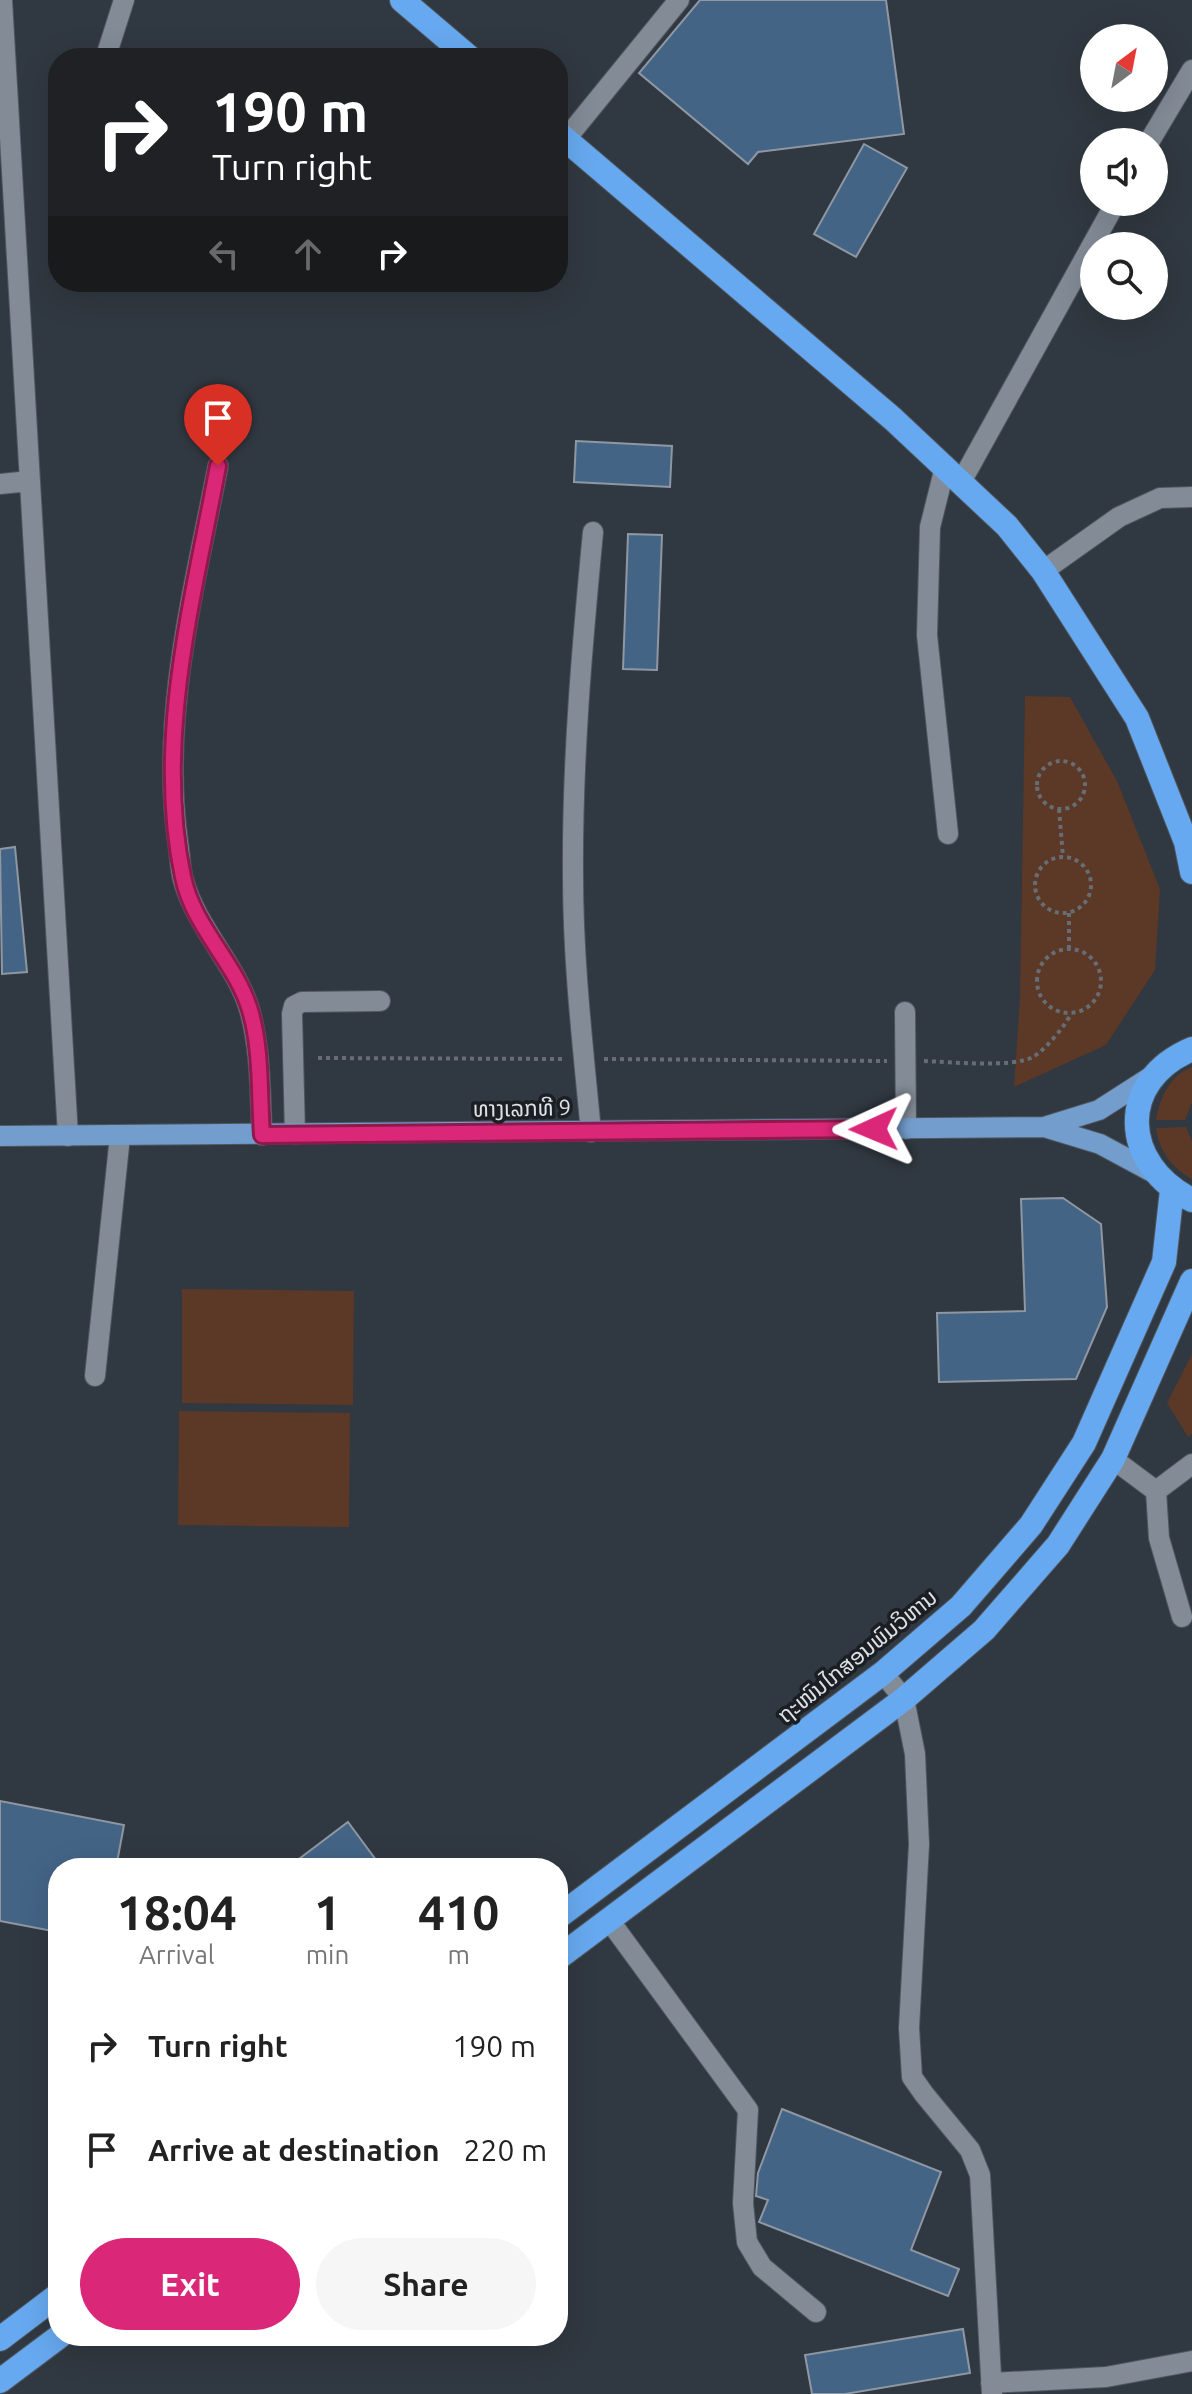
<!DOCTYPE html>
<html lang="en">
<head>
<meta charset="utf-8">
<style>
	:root { --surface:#fff; --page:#f6f6f6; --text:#222; --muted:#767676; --accent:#db2777 }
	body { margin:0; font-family:Ubuntu,"Noto Sans Lao",sans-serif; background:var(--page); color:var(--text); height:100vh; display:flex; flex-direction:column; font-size:30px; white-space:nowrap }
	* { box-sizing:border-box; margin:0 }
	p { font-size:26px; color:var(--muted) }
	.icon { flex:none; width:44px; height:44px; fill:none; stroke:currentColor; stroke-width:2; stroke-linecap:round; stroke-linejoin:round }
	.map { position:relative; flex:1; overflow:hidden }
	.sheet { position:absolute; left:48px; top:1858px; width:520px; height:488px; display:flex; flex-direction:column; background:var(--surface); border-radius:32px; box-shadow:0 8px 32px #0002 }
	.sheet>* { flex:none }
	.guide { position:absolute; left:48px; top:48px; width:520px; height:244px; border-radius:32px; box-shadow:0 8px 32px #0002; background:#202124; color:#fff; overflow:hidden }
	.needle { width:52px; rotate:32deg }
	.fabs { position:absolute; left:1080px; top:24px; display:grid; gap:16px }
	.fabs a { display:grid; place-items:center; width:88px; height:88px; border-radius:50%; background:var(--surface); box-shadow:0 8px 32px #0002; font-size:40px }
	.pin { position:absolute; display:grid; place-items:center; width:68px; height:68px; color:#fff; margin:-82px -34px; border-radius:50% 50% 50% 0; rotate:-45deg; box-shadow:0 0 8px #0007 }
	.pin .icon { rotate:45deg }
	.me { position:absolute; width:88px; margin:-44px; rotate:269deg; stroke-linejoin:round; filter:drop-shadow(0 0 6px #0008) }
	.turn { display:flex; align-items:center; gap:28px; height:168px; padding:0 32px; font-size:36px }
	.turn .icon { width:104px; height:104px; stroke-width:2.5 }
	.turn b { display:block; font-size:56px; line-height:68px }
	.lanes { display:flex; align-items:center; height:76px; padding:0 32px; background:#0003; justify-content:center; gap:40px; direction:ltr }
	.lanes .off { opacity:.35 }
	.eta { display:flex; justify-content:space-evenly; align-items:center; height:136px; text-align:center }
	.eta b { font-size:48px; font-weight:600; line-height:56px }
	.button { display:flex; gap:16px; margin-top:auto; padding:16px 32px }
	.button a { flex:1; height:92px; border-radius:48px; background:var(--accent); color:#fff; font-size:32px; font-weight:600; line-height:92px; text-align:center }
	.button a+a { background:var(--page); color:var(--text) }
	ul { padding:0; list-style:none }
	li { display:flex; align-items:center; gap:24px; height:104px; padding:0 32px }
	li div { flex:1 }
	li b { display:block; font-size:30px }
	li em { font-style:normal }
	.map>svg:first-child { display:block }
</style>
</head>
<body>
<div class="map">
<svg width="1192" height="2394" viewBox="0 0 1192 2394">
	<rect width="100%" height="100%" fill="#303841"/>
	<path fill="#5c3826" d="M1025,696l45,1 47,84 43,108 -5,81 -49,75 -92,42 6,-89z
		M1192,1067v35l-7,18h-29c4,-22 13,-44 36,-53z
		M1186,1127l6,14v38c-20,-11 -33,-28 -36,-51z
		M182,1289l172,2 -1,114 -171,-2z
		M1192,1354v80l-4,3 -21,-34z
		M179,1411l171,2 -1,114 -171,-2z"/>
	<path fill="#446486" stroke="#8e97a2" stroke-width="2" d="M700,0h186l18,134 -146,18 -10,12 -109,-91z
		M864,144l43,24 -51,89 -42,-23z
		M576,441l96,5 -2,41 -96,-5z
		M628,534l34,1 -5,135 -34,-1z
		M15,847l12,125 -25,2 -2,-125z
		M1063,1198l38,26 6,83 -31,72 -137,3 -2,-69 88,-2 -4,-112z
		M0,1801l124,24 -8,43h-58v64l-58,-11z
		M348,1822l34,46h-95z
		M782,2109l159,63 -30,78 48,19 -11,27 -189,-74 9,-22 -12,-4 2,-23z
		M963,2329l7,44 -125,21h-33l-7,-39z"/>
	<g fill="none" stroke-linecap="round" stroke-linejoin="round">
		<defs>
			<path id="minor" d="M2,0l66,1136
				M110,58l-2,-8 16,-50
				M565,140l114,-140
				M1149,142l43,-72
				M218,466c-24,124 -58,251 -40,377 2,12 2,25 5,36 13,48 53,86 66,129 12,40 11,85 13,127
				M945,467l-15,60 -3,108 21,199
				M961,482l155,-280
				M0,484l30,-3
				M1043,571l76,-54 41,-19 32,-1
				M905,1012l1,117
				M591,1132c-8,-85 -18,-170 -18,-255 -1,-115 9,-230 20,-345
				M295,1134l-3,-120 2,-8 8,-4 78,-1
				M95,1376l25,-240
				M1113,1459l43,32 36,-27
				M1156,1491l3,47 23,79
				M883,1673l21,26 11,55 4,90 -10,184 3,49 12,17 46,56 10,25 12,219
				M609,1920l139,190 -5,93 4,39 15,25 54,45
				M991,2383l115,-6 86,-16"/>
			<path id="major" d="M1044,1127l56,17 54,29
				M0,1136l1044,-9 55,-17 53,-34"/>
			<path id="highway" d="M402,0l68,58
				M558,133l335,286 114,107 36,45 94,147 49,124 6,30
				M1192,1049c-76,32 -71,116 0,151
				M558,1917l325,-244 78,-67 70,-81 53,-82 80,-181 8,-72
				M558,1958l346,-259 80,-69 74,-85 55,-86 79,-178
				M0,2339l58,-44
				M0,2381l60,-45"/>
		</defs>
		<use href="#minor" stroke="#4f565e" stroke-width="22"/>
		<use href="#major" stroke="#4f565e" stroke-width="22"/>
		<use href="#highway" stroke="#4f565e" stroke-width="26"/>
		<path stroke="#666d75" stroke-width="4" stroke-dasharray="4 4" stroke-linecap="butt" d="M1037 785a24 24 0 1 1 48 0a24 24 0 1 1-48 0Z
			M1059,809l4,48
			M1035 885a28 28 0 1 1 56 0a28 28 0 1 1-56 0Z
			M1069,913v36
			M1037 981a32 32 0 1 1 64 0a32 32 0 1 1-64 0Z
			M318,1058l245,1
			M604,1059l283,2
			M924,1061c26,1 88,7 109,-4 12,-7 32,-31 38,-43"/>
		<use href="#minor" stroke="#828b96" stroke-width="20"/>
		<use href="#major" stroke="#729dcc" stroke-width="20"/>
		<use href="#highway" stroke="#67a9f0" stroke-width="24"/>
	</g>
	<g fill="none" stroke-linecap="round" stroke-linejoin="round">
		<defs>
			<path id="route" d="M218,466c-25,134 -64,274 -35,411 10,49 51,84 66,130 13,40 10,87 13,128l612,-6"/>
		</defs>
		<use href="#route" stroke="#8e194d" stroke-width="20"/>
		<use href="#route" stroke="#db2777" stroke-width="14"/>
	</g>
	<g text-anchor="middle" stroke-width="7" stroke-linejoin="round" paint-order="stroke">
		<g font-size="22" fill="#dde2e8" stroke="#1b1f23">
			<text transform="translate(522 1108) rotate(-1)" y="8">ທາງເລກທີ 9</text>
			<text transform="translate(857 1656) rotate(-39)" y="8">ຖະໜົນໄກສອນພົມວິຫານ</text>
		</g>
	</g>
</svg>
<div class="fabs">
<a><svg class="needle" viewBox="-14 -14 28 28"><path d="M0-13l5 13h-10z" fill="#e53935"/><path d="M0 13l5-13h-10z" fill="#767676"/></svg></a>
<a><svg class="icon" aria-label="sound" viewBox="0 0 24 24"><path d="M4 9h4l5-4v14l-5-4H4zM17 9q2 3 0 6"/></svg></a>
<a><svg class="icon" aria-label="search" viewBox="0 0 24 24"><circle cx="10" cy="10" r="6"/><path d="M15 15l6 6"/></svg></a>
</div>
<div class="pin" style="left:218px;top:466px;background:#d93025"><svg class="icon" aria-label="arrive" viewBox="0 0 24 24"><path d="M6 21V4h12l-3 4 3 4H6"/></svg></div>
<svg class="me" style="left:874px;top:1129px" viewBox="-20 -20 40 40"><path d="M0-17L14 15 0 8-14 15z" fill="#db2777" stroke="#fff" stroke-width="4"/></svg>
<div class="guide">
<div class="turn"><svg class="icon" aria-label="right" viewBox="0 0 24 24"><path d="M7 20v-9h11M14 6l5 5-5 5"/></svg><div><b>190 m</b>Turn right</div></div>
<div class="lanes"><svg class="icon off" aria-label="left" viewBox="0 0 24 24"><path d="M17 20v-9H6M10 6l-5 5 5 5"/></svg><svg class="icon off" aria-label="ahead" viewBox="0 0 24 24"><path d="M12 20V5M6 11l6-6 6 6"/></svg><svg class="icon" aria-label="right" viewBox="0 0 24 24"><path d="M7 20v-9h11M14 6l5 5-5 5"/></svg></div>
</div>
<section class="sheet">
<div class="eta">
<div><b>18:04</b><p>Arrival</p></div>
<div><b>1</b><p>min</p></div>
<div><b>410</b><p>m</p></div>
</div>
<ul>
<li><svg class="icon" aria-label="right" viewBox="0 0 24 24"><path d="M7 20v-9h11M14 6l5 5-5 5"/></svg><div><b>Turn right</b></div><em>190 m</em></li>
<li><svg class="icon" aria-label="arrive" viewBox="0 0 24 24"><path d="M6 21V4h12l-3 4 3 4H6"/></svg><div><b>Arrive at destination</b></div><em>220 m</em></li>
</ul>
<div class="button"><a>Exit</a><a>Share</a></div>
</section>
</div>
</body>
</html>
